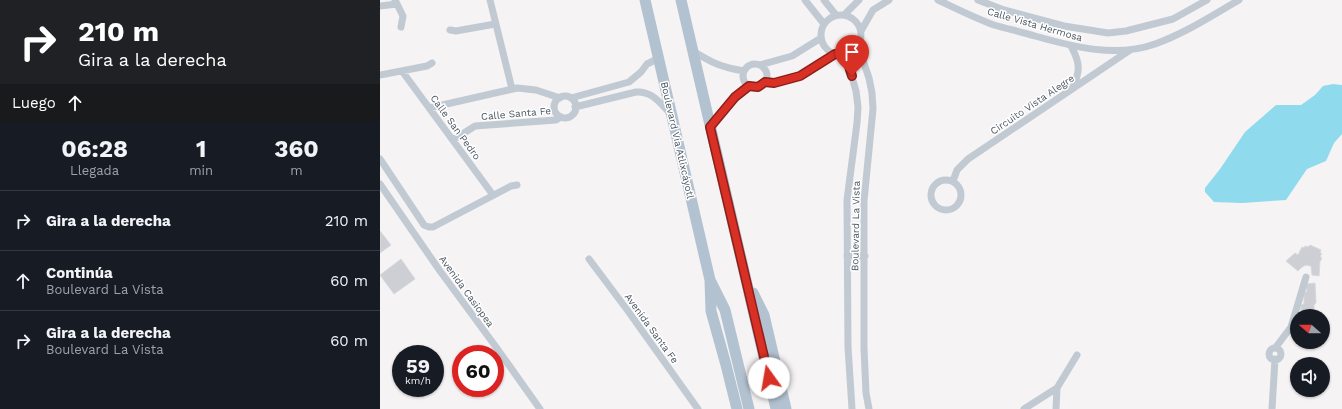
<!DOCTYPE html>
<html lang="es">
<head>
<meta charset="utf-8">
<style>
	:root { --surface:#171b24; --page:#242831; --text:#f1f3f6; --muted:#9ea1a6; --line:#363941 }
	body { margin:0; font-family:"Work Sans",sans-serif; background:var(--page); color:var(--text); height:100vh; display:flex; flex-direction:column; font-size:15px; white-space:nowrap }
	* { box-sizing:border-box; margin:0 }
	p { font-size:13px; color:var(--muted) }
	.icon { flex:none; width:22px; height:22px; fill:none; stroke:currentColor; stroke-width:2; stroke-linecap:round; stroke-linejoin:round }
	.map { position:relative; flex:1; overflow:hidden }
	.sheet { display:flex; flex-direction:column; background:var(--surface); width:380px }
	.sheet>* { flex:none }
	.guide { background:#202124; color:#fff; overflow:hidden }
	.needle { width:26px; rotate:290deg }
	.controls { position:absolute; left:910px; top:309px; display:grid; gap:8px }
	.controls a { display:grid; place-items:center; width:40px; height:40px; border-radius:50%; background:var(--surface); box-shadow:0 1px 3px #0004; font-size:20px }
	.speed { position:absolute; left:12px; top:345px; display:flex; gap:8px; font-size:20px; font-weight:700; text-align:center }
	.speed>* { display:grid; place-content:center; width:52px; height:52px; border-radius:50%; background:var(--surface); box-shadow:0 1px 3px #0004; line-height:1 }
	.speed small { font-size:10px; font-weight:400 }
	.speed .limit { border:6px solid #d22; background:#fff; color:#111 }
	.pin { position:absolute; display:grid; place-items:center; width:34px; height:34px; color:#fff; margin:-41px -17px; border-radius:50% 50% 50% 0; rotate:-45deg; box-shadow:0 0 4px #0007 }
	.pin .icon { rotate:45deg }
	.me { position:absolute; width:44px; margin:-22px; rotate:347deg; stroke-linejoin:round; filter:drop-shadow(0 0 3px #0008) }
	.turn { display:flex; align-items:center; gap:14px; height:84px; padding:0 12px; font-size:18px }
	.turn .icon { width:52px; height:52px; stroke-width:2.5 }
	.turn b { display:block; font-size:28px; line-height:34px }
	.then { display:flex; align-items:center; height:38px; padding:0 12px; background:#0003; gap:8px; font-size:15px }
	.eta { display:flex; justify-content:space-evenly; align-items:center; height:68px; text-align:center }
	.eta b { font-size:24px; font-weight:700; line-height:28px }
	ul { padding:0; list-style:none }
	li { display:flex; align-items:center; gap:12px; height:60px; padding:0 12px; border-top:1px solid var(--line) }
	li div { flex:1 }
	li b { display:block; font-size:15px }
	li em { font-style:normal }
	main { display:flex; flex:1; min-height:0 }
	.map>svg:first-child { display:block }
</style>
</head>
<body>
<main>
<section class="sheet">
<div class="guide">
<div class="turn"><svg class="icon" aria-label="right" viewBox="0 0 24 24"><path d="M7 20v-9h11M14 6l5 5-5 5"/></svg><div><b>210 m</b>Gira a la derecha</div></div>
<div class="then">Luego<svg class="icon" aria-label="ahead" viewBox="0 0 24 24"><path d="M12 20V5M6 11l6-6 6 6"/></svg></div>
</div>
<div class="eta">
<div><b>06:28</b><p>Llegada</p></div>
<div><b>1</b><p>min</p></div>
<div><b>360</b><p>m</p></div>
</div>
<ul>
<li><svg class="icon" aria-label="right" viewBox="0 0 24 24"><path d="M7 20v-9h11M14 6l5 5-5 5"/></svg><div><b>Gira a la derecha</b></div><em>210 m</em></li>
<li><svg class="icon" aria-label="ahead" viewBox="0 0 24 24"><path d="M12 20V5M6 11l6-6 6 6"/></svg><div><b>Continúa</b><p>Boulevard La Vista</p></div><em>60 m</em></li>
<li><svg class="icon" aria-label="right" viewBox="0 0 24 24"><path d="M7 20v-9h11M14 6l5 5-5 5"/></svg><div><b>Gira a la derecha</b><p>Boulevard La Vista</p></div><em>60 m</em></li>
</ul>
</section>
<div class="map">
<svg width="962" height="409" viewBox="0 0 962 409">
	<rect width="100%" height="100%" fill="#f5f3f3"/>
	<path fill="#90daee" d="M953,84l9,1v49l-8,9 -8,18 -19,8 -21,31 -44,3 -28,-1 -9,-10v-4l15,-19 25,-37 31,-27h25l14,-10 8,-9z"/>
	<path fill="#cdcfd5" stroke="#d7d9de" d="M0,231l11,14 -11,8z
		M930,245l11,5 -1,3 2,1 -2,2 2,3 -2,2 -1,15 -7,-1 -1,-9 -5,-1 -4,2 -4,4 -12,-10 9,-8 3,2 4,-8 2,1 1,-2 3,1z
		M21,259l14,20 -21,15 -14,-19z
		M935,283l1,20 -2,2v11h-16v-2h3v-9l3,-1v-11l3,-2 -1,-7z"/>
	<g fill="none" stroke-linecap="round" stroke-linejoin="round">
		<path stroke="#c1cad2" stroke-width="7" d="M15,0l8,16 -2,11
			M110,0l22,89
			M425,0l19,24
			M444,0l12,15
			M558,0c19,9 37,18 56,25 14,4 28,7 41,11 39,11 81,22 120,8 29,-10 58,-29 84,-44
			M598,0l26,10 60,16 44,7 18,-2 47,-12 34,-19
			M0,6l17,-2
			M464,15l15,-15
			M441 35a20 20 0 1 1 40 0a20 20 0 1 1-40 0Z
			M70,30l6,1 39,-7
			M481,31l12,-21 16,-10
			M478,46l11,32 3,15 1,16 -9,92v147l2,45 3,16
			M691,46c10,18 9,26 1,43
			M313,51c19,12 28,16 51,20
			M464,55l3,5 9,31 2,16 -1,16 -10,77 1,147 4,62
			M363 76a12 12 0 1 1 24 0a12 12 0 1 1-24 0Z
			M380,65l32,-9 29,-18
			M22,71l91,124
			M0,75l47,-9 5,-3
			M385,82c26,3 49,-15 70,-28
			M174 107a11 11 0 1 1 22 0a11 11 0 1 1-22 0Z
			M191,98l58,-16 12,-10 6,-8 12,-6
			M195,107l61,-15c16,-1 23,10 33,20
			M49,108l88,-20 19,2 24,8
			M330,127l25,-30 14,-10
			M73,140l22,-14 81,-6 5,-3
			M0,159l44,66 5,2h4l78,-41 6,-1
			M551 195a15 15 0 1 1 30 0a15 15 0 1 1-30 0Z
			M573,181l4,-11 11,-11 162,-109
			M0,184l60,87 56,76 44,62
			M467,256h18
			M209,259l39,52 70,98
			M896,347l15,-20 15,-50
			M889 354a6 6 0 1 1 12 0a6 6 0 1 1-12 0Z
			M644,409l33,-21 20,-33
			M676,409l1,-21
			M892,409l3,-50"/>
		<path stroke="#b3c2d1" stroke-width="11" d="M265,0l65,280 1,31 15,54 11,44
			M301,0l95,409
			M331,282l14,28 24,99
			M373,293l11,22 22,94"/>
	</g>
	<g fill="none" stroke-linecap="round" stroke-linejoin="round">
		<defs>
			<path id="route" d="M389,378l-59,-251 25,-30 14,-11 9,1 7,-5 9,1 26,-7 35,-22 9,1 3,5 5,16"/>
		</defs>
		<use href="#route" stroke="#8d1f18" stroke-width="10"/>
		<use href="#route" stroke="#d93025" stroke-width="7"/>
	</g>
	<g text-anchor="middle" stroke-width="3" stroke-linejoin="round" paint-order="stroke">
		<g font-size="10" fill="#4a5661" stroke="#fff">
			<text transform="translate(655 24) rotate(16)" y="4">Calle Vista Hermosa</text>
			<text transform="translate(652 104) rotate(-34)" y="4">Circuito Vista Alegre</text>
			<text transform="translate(136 113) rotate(-5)" y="4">Calle Santa Fe</text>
			<text transform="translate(76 127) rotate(54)" y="4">Calle San Pedro</text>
			<text transform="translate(298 140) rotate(77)" y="4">Boulevard Vía Atlixcáyotl</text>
			<text transform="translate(475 226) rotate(-89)" y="4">Boulevard La Vista</text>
			<text transform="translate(87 291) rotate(54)" y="4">Avenida Casiopea</text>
			<text transform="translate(272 328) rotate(54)" y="4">Avenida Santa Fe</text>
		</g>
	</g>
</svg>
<div class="controls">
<a><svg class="needle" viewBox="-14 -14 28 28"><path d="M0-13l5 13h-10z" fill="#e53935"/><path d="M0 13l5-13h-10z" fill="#9ea1a6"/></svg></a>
<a><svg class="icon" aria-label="sound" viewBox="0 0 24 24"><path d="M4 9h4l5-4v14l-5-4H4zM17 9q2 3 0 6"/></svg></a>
</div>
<div class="speed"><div>59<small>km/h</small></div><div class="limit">60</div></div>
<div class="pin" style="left:472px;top:76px;background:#d93025"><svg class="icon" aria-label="arrive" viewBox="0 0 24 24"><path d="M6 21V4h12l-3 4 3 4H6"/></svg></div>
<svg class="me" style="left:389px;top:378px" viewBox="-20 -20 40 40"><circle r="19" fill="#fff"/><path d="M0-13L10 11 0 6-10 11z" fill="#d93025"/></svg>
</div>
</main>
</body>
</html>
